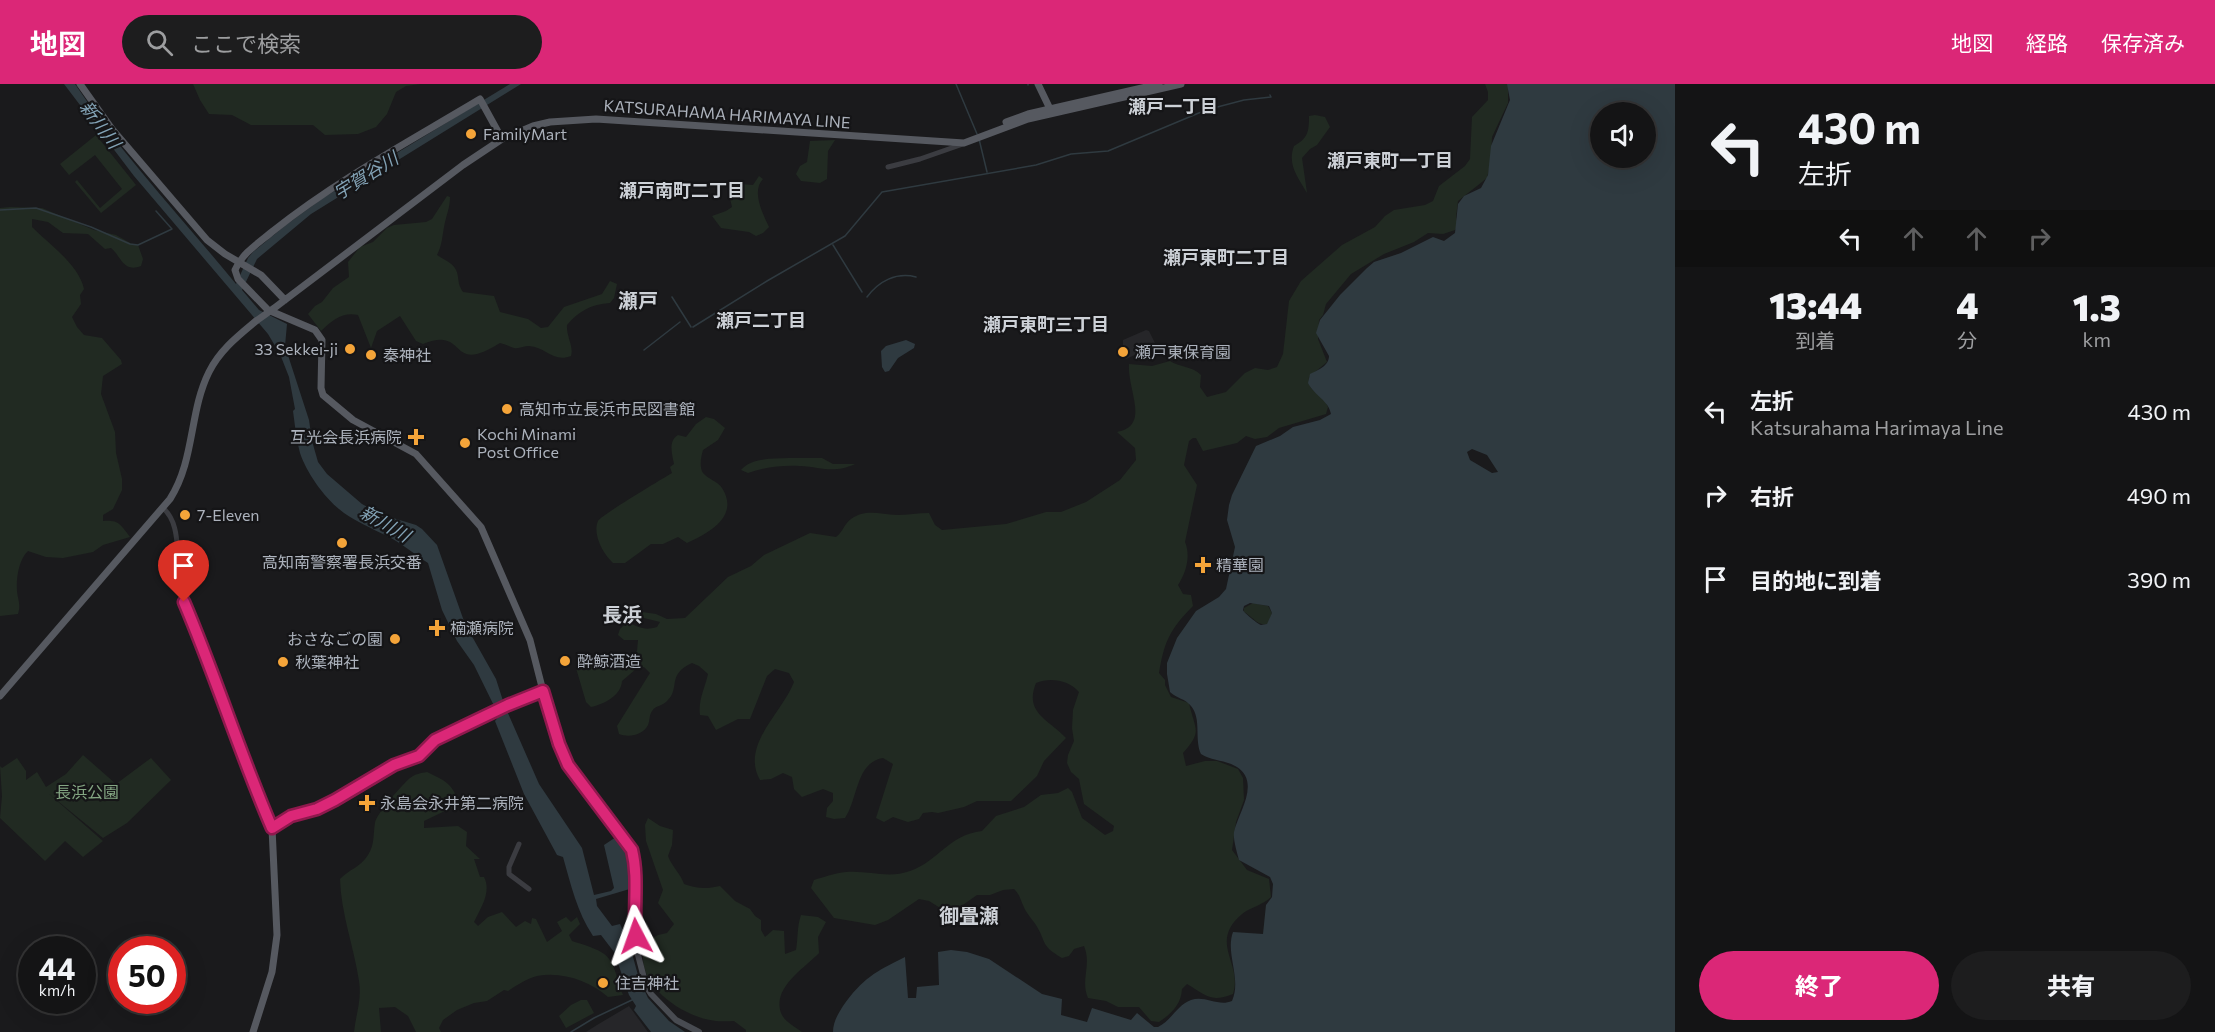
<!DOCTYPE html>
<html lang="ja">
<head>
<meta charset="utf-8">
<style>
	:root { --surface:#141415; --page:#1d1d1e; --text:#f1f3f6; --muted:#9d9ea0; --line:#333334; --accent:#db2777 }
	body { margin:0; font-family:Commissioner,"Noto Sans JP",sans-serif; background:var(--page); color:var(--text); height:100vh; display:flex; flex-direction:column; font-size:22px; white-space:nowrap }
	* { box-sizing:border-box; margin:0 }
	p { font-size:20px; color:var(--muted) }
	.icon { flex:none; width:33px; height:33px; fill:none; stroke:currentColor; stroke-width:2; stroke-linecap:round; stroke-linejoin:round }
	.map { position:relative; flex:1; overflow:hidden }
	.details { display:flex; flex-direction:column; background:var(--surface); width:540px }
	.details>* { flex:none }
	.top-card { background:#141415; color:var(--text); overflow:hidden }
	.fabs { position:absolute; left:1590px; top:18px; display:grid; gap:12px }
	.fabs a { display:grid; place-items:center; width:66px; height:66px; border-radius:50%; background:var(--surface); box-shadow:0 6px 24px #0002,0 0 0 2px var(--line); font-size:30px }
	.speed { position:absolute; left:18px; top:852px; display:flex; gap:12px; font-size:30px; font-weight:700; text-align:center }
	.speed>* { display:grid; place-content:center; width:78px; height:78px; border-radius:50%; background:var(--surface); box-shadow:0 6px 24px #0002,0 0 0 2px var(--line); line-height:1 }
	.speed small { font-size:15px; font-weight:400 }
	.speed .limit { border:9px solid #d22; background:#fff; color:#111 }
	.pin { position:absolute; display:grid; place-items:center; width:51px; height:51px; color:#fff; margin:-62px -26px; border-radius:50% 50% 50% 0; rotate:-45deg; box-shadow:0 0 6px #0007 }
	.pin .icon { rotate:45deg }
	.me { position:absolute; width:66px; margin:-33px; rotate:356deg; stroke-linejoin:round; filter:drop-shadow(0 0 4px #0008) }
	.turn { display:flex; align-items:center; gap:21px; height:126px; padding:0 24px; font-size:27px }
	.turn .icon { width:78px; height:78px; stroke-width:2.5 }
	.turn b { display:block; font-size:42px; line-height:51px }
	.lanes { display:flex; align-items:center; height:57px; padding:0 24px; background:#0003; justify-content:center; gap:30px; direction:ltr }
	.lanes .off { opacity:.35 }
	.eta { display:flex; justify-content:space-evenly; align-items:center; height:102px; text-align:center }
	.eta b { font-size:36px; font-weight:800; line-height:42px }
	.primary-button { display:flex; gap:12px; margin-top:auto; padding:12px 24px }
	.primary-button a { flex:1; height:69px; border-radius:36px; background:var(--accent); color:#fff; font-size:24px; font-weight:800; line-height:69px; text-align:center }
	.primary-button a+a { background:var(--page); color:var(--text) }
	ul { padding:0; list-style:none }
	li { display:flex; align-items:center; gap:18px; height:84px; padding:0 24px }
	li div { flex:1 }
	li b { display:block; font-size:22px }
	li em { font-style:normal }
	header { display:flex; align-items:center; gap:36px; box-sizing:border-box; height:84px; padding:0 30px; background:var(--accent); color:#fff }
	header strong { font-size:28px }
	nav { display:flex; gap:33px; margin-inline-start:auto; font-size:21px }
	.search { width:420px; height:54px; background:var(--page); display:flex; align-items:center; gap:15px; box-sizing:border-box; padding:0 21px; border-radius:33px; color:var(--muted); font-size:22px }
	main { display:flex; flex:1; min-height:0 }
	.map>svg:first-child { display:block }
</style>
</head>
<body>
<header>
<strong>地図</strong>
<div class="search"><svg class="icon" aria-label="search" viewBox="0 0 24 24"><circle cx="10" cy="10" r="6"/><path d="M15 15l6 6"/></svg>ここで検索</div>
<nav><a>地図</a><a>経路</a><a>保存済み</a></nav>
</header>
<main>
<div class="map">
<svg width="1675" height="948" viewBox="0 0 1675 948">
	<rect width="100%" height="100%" fill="#1a1a1c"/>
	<path fill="#262629" d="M1146,246l3,1 6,12 -1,3 -28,13 -3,-1v-18z
		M629,922l19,26h-62l11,-7z"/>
	<path fill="#212a22" d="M193,0h228l-15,2 -10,6 -9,22 -11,13 -18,7 -33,1 -12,-10h-62l-19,-10 -23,-1 -9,-14z
		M1485,0h23v19l-16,34 -1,24 -4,17 -29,23 -2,16 2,8 -3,5 -12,4 -15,-1 -14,9 -30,12 -33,20 -25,30 -3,11 -4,5 -1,19 9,23 -18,15c-1,14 6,13 14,20 2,3 3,7 5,10l-2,7 -47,14 -12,9 -12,2 -9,-3 -9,7 -34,8 -7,-13h-3l-4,3 -5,24 13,20 -12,57c6,14 1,31 -7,43l5,9 8,1 2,11c-23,23 -29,36 -34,67l6,7v5l6,12 18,6c6,27 14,28 -6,50l3,13 19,-5h12l21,8 5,9 1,22 -8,22 -4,28 15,20 22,9 2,18c-8,8 -20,10 -29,17 -34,29 1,49 -9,80 -23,9 -27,1 -46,-10l-5,5c-1,16 -11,25 -23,33l-8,-1 -12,-14h-21l-12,-6 -18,-3c-8,-18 4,-33 -4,-52l-10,3 -5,7 -7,2c-22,-13 -15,-15 -26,-33 -4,-6 -10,-12 -13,-20 -3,-7 -3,-10 -9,-16l-11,1 -13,5h-13l-27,19 -21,-13 -10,-2 -31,21 -13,5 -41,-7 -23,-30 3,-8c10,-3 21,-7 32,-8 22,-2 42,7 64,-1 29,-10 38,-36 72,-40l14,-15 28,-9 17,-12 17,-2 10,-5 4,4 10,26 23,17 8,-4 1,-5 -30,-22 -5,-25 -8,-7 -4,-9 1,-8 6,-14 -2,-13 1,-18 6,-18c-10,-12 -29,-15 -43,-9 -12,30 12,36 30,55l-22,23 -7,15 -26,25h-34l-13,6 -26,6 -6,-1 -9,1 -4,6 -11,3 -15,-5 -9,5 -8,-4 17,-54 -10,-6c-27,4 -25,41 -38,60l-11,1 -8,-2 1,-9 6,-7v-8l-10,-4 -21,8 -8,-8 -2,-12 -9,-4 -12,6 -11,1c-20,-35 23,-68 34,-98l-5,-9 -14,-4 -8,7 -17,43h-12l-22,11 -8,-14 -8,-1c-2,-15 5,-27 8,-41l-9,-8 -7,-3c-26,12 -11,25 -25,38 -4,5 -11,4 -15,10 -3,5 -2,9 -4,14 -5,10 -19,13 -29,9l-2,-8 33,-53 -6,-6 -8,2 -14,12c-1,15 -18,23 -31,26l-5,-5 -10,-34 13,-7 6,3 1,-4 7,-2 5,2 3,-7 7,1 6,9 13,-12 1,-11h-14l-6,-5 2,-6 7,-7c12,5 17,9 30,5l3,-5 -16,-4 -9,-7 21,3 11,5 18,-1 43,-41 23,-11 13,-11 46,-22 26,4c7,-5 8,-13 15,-18 16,-11 29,-4 46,-4 10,0 22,-2 32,-2l6,12 7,5 64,-6 40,-12h15l25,-10 34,-22 16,-20 -1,-12 -18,-16c34,-6 10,-42 12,-68l23,2 18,-5c9,6 22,5 31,14l-1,12 7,10 19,-5 19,-19 10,-5 13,2 9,-3 6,-13 6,-53 12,-20 41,-36 33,-18 10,-11 9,-6 31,-5 8,-4 6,-15 26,-20 5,-7 2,-42 16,-17v-8z
		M1315,31l10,2 5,10 -13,18 -7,4 -8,9 5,35c-9,-16 -20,-28 -13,-47 14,-8 15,-14 15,-30z
		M96,51l40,50 -35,28 -26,-31 2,-2 23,28 22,-19 -27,-34 -26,20 -9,-11z
		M835,56l-7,11 -1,28 -7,4 -19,-2 -5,-7 4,-8 7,-4 3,-21z
		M759,92l4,3c-12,12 0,35 6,48l-6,6 -7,3 -7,-4 -28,-4 -9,-12 14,-5 6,-4 -4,-17 13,-6 12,1z
		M447,112l3,1c0,11 -4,19 -6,30 -2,11 -2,18 -7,28 9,6 20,9 21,22 1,7 1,9 5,15l31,4 6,16 28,7 13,9 7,-1 16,-20 38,-13 8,-13 7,3 -3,14 -4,5c-19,1 -31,8 -43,22 -1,11 7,21 4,31 -18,7 -25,-9 -42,-10 -5,0 -10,3 -15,2 -4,-1 -9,-4 -14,-5 -7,4 -15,9 -23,11 -24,6 -17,-25 -54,-10l-7,-3 -16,-25 -23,15 -6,17 -13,-33c-16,-3 -25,5 -37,16l-13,-17 7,-8 7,-4 11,-14 16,-11 -1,-15 12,-15 13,-5 14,-14 7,-3 32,-3 6,-3z
		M10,123l32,1 52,22 22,5 16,9 6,1 5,14 -2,7c-18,7 -20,-10 -30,-18l-6,1 -17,-15 -25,-1 -15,-11 -16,-3v8c17,17 47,38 52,62l-4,6 1,9 -9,13 5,10 7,8 18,3 19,22 1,4 -19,12 -2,18 14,38 1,21 6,26v11l-9,19 -10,6v6c16,-1 17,3 27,16l-27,8 -10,7 -30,6 -17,-1 -18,-6c-9,8 -12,27 -11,40 1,10 4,13 1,23l-18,2v-408z
		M706,333l8,2 11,9 -7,12 -15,10c-2,7 -4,17 0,23 5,6 14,8 19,15 18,28 -13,45 -35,55l-9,-6 -15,7h-12l-26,19h-12c-9,-8 -21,-28 -15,-42 2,-5 64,-42 74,-48l-2,-6 4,-3c-2,-10 -6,-23 4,-29l8,2 10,-13z
		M789,374h33l11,6h22c-22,10 -33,3 -55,2 -17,-1 -36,1 -52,7l-7,-3c11,-13 32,-11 48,-12z
		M1253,519l15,3 4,7 -4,11c-10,3 -16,-8 -24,-12v-4z
		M83,671l33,29 35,-26 20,22 -44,43 -24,15 -55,-45 55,48 -20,16 -18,-16 -20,20 -45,-43 2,-22 -2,-30 2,2 15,-10 9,13v9l11,-8 9,15 20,-13z
		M427,688c23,11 23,11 34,33l-12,4 -25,12v7l34,-2 9,6 -1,14 14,13h-6l6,18h4c8,15 -4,32 -10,45l4,4 10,-9 14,-5 14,15 9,-6 6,3 1,-6 4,1 11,23 15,-11 -5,-9 9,-5 5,5 6,-5 3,7 -11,11 3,6c41,13 38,13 51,54l-15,2c-18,-16 -46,-26 -71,-21 -11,3 -20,9 -29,15l-4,-1 -17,11 -13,2 -17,7 -14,10 -4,8 2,4h-25l-8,-16 -13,-9 -16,1 2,24h-27c2,-18 8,-33 5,-51 -5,-34 -18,-67 -19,-102 8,-9 21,-12 28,-24 7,-11 5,-21 7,-32 1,-9 27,-38 35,-45 5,-4 11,-5 17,-6z
		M648,734l12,8 13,4 -1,15 -4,11c4,11 13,18 16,28 13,5 23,5 36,2l15,15 15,8 5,7 6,4v10l4,7 8,-7 11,1 1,23 11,-4c2,-12 1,-24 5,-35l17,2 8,5 -8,15 1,16c-14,15 -47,34 -38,60 3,8 14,14 21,19h-56v-2l-12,-9c-8,0 -16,1 -24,-1 -28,-5 -69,-32 -67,-65 0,-4 3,-10 4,-14l11,-6 9,-2 7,-9 -16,-21 5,-13 -17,-49 -1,-16z
		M581,916h6l7,13 -28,15 -7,-12 12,-11z"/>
	<path fill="#2f3a40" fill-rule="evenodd" d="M64,0h11c47,71 107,134 161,200l12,-26 5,-6 33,-27 37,-27 187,-114h11l-210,130 -54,45 -15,31 17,20 28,14 -2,22 24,74 3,21 6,21 9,12 35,30 18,10 36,11 6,4 15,16 28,79 31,55 8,25 35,80 43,64 12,47 17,-4 3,-3 -10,-43 15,-10 10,15 4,38 -37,11 1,7 15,20 8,-2 10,22 9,33 9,19 21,23 16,11h-34l-17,-22 2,-4 -7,-11 -15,-43 -13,-17 -8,1c-16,-24 -22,-51 -30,-79l-6,-2 -33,-61 -29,-73 4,-5 -25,-51 -17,-24 -15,-31 -14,-47c-14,-9 -28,-21 -43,-28 -14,-7 -28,-13 -41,-22 -18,-13 -37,-39 -44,-60 -4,-14 -5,-28 -7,-42l2,-2 -6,-32 -9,-23 -12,-20 -134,-158z
		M1507,0h168v948h-842c0,-10 5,-18 10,-26 20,-28 32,-34 62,-49l3,41h8l1,-11 22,-2 -1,-33 13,-2 16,2 22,7 53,35 20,5 -1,16 26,7 5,-14 39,12 6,-7 17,14h4c13,-6 19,-22 33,-27 14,-5 27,7 41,1 10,-23 -7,-47 1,-69l30,2 3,-29 6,-8 1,-13 -3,-7 -31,-17c-2,-8 -6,-20 -5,-28 4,-19 27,-49 3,-65 -11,-7 -25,-6 -36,-13 -7,-15 1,-35 -10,-48 -5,-7 -15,-8 -21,-14l-3,-18v-11l10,-25 19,-27 23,-14 7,-8 9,-42 -8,-27 2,-15 3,-10 24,-49 24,-10 13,-9 27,-7 11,-6c-2,-13 -17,-19 -23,-31l2,-9c8,-4 19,-8 19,-18l-13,-23 4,-13 20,-25 27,-27 7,-6 27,-9 32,-16 11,4 11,-8 3,-29 6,-8 17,-8 7,-13 3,-29 19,-46zM1600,28h46v46h-46zM1472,365l15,6 11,17 -6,1 -22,-13 -3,-8zM1250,519l19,3 3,7 -5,11 -6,1c-3,-1 -17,-12 -18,-15l1,-4z
		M906,256l9,4 -1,4 -16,10 -9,13 -4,1 -3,-5 -1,-16 5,-5z"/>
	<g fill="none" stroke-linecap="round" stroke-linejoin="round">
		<path stroke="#2f3a40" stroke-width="1.5" d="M956,0l21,50
			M1028,0v1
			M979,55l8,33
			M0,126l36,-2 55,19 39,17 8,1 34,-16 -16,-18
			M833,161l29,47
			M672,213l19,30
			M867,213c12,-16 29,-25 49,-20
			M693,243l74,-46 78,-45 37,-44 154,-27 35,-11 37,-3 98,-41 38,-10 27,-3 -1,-2
			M644,266l36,-28
			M571,948l23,-14 40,-19"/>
		<path stroke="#3b3c41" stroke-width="5" d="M888,83l32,-8 43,-15
			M163,424c17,15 13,41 17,62 2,9 5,18 7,27
			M183,515l23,56 27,79 39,94
			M519,760l-10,23v7l20,15"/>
		<path stroke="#484b51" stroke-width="6" d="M543,607l16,53 9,21 64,85 4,17 -2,54 3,30 9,35 5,8 25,26 23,12"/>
		<path stroke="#565960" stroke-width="7" d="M80,0l32,45 95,111 18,14 36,21 24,25
			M1038,0l13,27
			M1006,38l22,-8 131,-30
			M273,225l190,-144 39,-26 31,-13 17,-4 46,-3 368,24 64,-24 153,-35
			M0,612l170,-197c25,-39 19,-87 39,-127 11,-22 29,-36 47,-51
			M253,948l19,-60 5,-37 -5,-107 19,-12 26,-7 18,-9 47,-29 37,-15 17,-16 72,-35 35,-14 -13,-51 -49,-113 -65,-73 -63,-34 -30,-25 -2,-7 1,-48 -7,-10 -47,-20 -30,-31 -3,-9c7,-17 25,-28 38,-39 64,-51 137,-90 207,-132l22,40"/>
		<path stroke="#565960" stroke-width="7" d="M256,237l17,-12"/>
	</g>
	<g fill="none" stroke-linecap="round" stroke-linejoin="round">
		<defs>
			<path id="route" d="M184,518c32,75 56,152 88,226l19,-12 26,-7 18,-9 59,-35 25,-9 16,-16 73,-35 35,-14 16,53 9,21 64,85c7,29 1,57 4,86"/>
		</defs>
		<use href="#route" stroke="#8e194d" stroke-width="15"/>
		<use href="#route" stroke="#db2777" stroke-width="10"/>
	</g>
	<g fill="#f4a439" stroke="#151517" stroke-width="2">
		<circle cx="471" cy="50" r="6"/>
		<circle cx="350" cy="265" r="6"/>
		<circle cx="1123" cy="268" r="6"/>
		<circle cx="371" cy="271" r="6"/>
		<circle cx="507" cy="325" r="6"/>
		<path d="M413 344h6v6h6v6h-6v6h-6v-6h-6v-6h6z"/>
		<circle cx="465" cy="359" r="6"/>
		<circle cx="185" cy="431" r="6"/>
		<circle cx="342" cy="459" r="6"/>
		<path d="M1200 472h6v6h6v6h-6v6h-6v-6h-6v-6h6z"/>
		<path d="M434 535h6v6h6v6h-6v6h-6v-6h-6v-6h6z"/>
		<circle cx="395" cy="555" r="6"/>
		<circle cx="565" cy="577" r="6"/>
		<circle cx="283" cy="578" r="6"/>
		<path d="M364 710h6v6h6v6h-6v6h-6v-6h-6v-6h6z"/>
		<circle cx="603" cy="899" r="6"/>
	</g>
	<g text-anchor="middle" stroke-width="4.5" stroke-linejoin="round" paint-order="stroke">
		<g font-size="16" fill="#acb2bc" stroke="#151517">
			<text transform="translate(727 30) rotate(4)" y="6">KATSURAHAMA HARIMAYA LINE</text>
		</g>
		<g font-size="16" fill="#acb2bc" stroke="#151517" text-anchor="start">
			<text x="483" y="56">FamilyMart</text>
			<text x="338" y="271" text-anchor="end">33 Sekkei-ji</text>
			<text x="1135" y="274">瀬戸東保育園</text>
			<text x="383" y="277">秦神社</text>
			<text x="519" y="331">高知市立長浜市民図書館</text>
			<text x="477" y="356">Kochi Minami<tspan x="477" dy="18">Post Office</tspan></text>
			<text x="402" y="359" text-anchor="end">互光会長浜病院</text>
			<text x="197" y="437">7-Eleven</text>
			<text x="342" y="484" text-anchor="middle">高知南警察署長浜交番</text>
			<text x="1216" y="487">精華園</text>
			<text x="450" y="550">楠瀬病院</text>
			<text x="383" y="561" text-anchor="end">おさなごの園</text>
			<text x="577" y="583">酔鯨酒造</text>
			<text x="295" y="584">秋葉神社</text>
			<text x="380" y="725">永島会永井第二病院</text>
			<text x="615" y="905">住吉神社</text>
		</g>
		<g font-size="16" fill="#84a683" stroke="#151517">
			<text x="87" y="714">長浜公園</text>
		</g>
		<g font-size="18" font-weight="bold" fill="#cdd1d7" stroke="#151517">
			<text x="1173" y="29">瀬戸一丁目</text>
			<text x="1390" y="83">瀬戸東町一丁目</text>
			<text x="682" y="113">瀬戸南町二丁目</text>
			<text x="1226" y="180">瀬戸東町二丁目</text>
			<text x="761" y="243">瀬戸二丁目</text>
			<text x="1046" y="247">瀬戸東町三丁目</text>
		</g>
		<g font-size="18" font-style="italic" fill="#83a3b6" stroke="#151517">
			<text transform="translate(100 41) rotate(53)" y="6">新川川</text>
			<text transform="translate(366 92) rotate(-32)" y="6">宇賀谷川</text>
			<text transform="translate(385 440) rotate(30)" y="6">新川川</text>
		</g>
		<g font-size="20" font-weight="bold" fill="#cdd1d7" stroke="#151517">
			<text x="638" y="224">瀬戸</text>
			<text x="622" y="538">長浜</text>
			<text x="969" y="839">御畳瀬</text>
		</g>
	</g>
</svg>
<div class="fabs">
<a><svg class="icon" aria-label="sound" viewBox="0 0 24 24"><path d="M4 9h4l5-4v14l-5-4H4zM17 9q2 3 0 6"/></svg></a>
</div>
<div class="speed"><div>44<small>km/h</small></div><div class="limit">50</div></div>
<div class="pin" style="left:184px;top:518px;background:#d93025"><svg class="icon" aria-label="arrive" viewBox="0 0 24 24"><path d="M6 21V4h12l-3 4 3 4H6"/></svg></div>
<svg class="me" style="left:636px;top:852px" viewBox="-20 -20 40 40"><path d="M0-17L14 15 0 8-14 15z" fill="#db2777" stroke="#fff" stroke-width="4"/></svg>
</div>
<section class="details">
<div class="top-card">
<div class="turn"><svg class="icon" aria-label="left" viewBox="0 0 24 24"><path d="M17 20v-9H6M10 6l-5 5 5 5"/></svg><div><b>430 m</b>左折</div></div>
<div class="lanes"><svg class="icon" aria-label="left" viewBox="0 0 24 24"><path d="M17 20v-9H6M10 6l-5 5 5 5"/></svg><svg class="icon off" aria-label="ahead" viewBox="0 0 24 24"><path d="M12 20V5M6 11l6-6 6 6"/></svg><svg class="icon off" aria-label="ahead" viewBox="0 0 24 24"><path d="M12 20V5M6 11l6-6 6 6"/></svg><svg class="icon off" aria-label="right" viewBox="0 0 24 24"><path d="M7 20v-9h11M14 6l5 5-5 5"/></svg></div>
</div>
<div class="eta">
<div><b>13:44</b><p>到着</p></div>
<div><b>4</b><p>分</p></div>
<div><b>1.3</b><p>km</p></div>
</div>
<ul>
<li><svg class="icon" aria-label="left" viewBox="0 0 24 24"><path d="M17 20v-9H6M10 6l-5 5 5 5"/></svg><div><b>左折</b><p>Katsurahama Harimaya Line</p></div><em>430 m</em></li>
<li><svg class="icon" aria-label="right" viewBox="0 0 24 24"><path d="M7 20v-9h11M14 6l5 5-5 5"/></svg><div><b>右折</b></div><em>490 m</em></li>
<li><svg class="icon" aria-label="arrive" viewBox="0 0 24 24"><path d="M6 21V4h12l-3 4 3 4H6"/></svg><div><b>目的地に到着</b></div><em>390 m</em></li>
</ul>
<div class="primary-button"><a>終了</a><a>共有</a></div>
</section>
</main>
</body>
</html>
